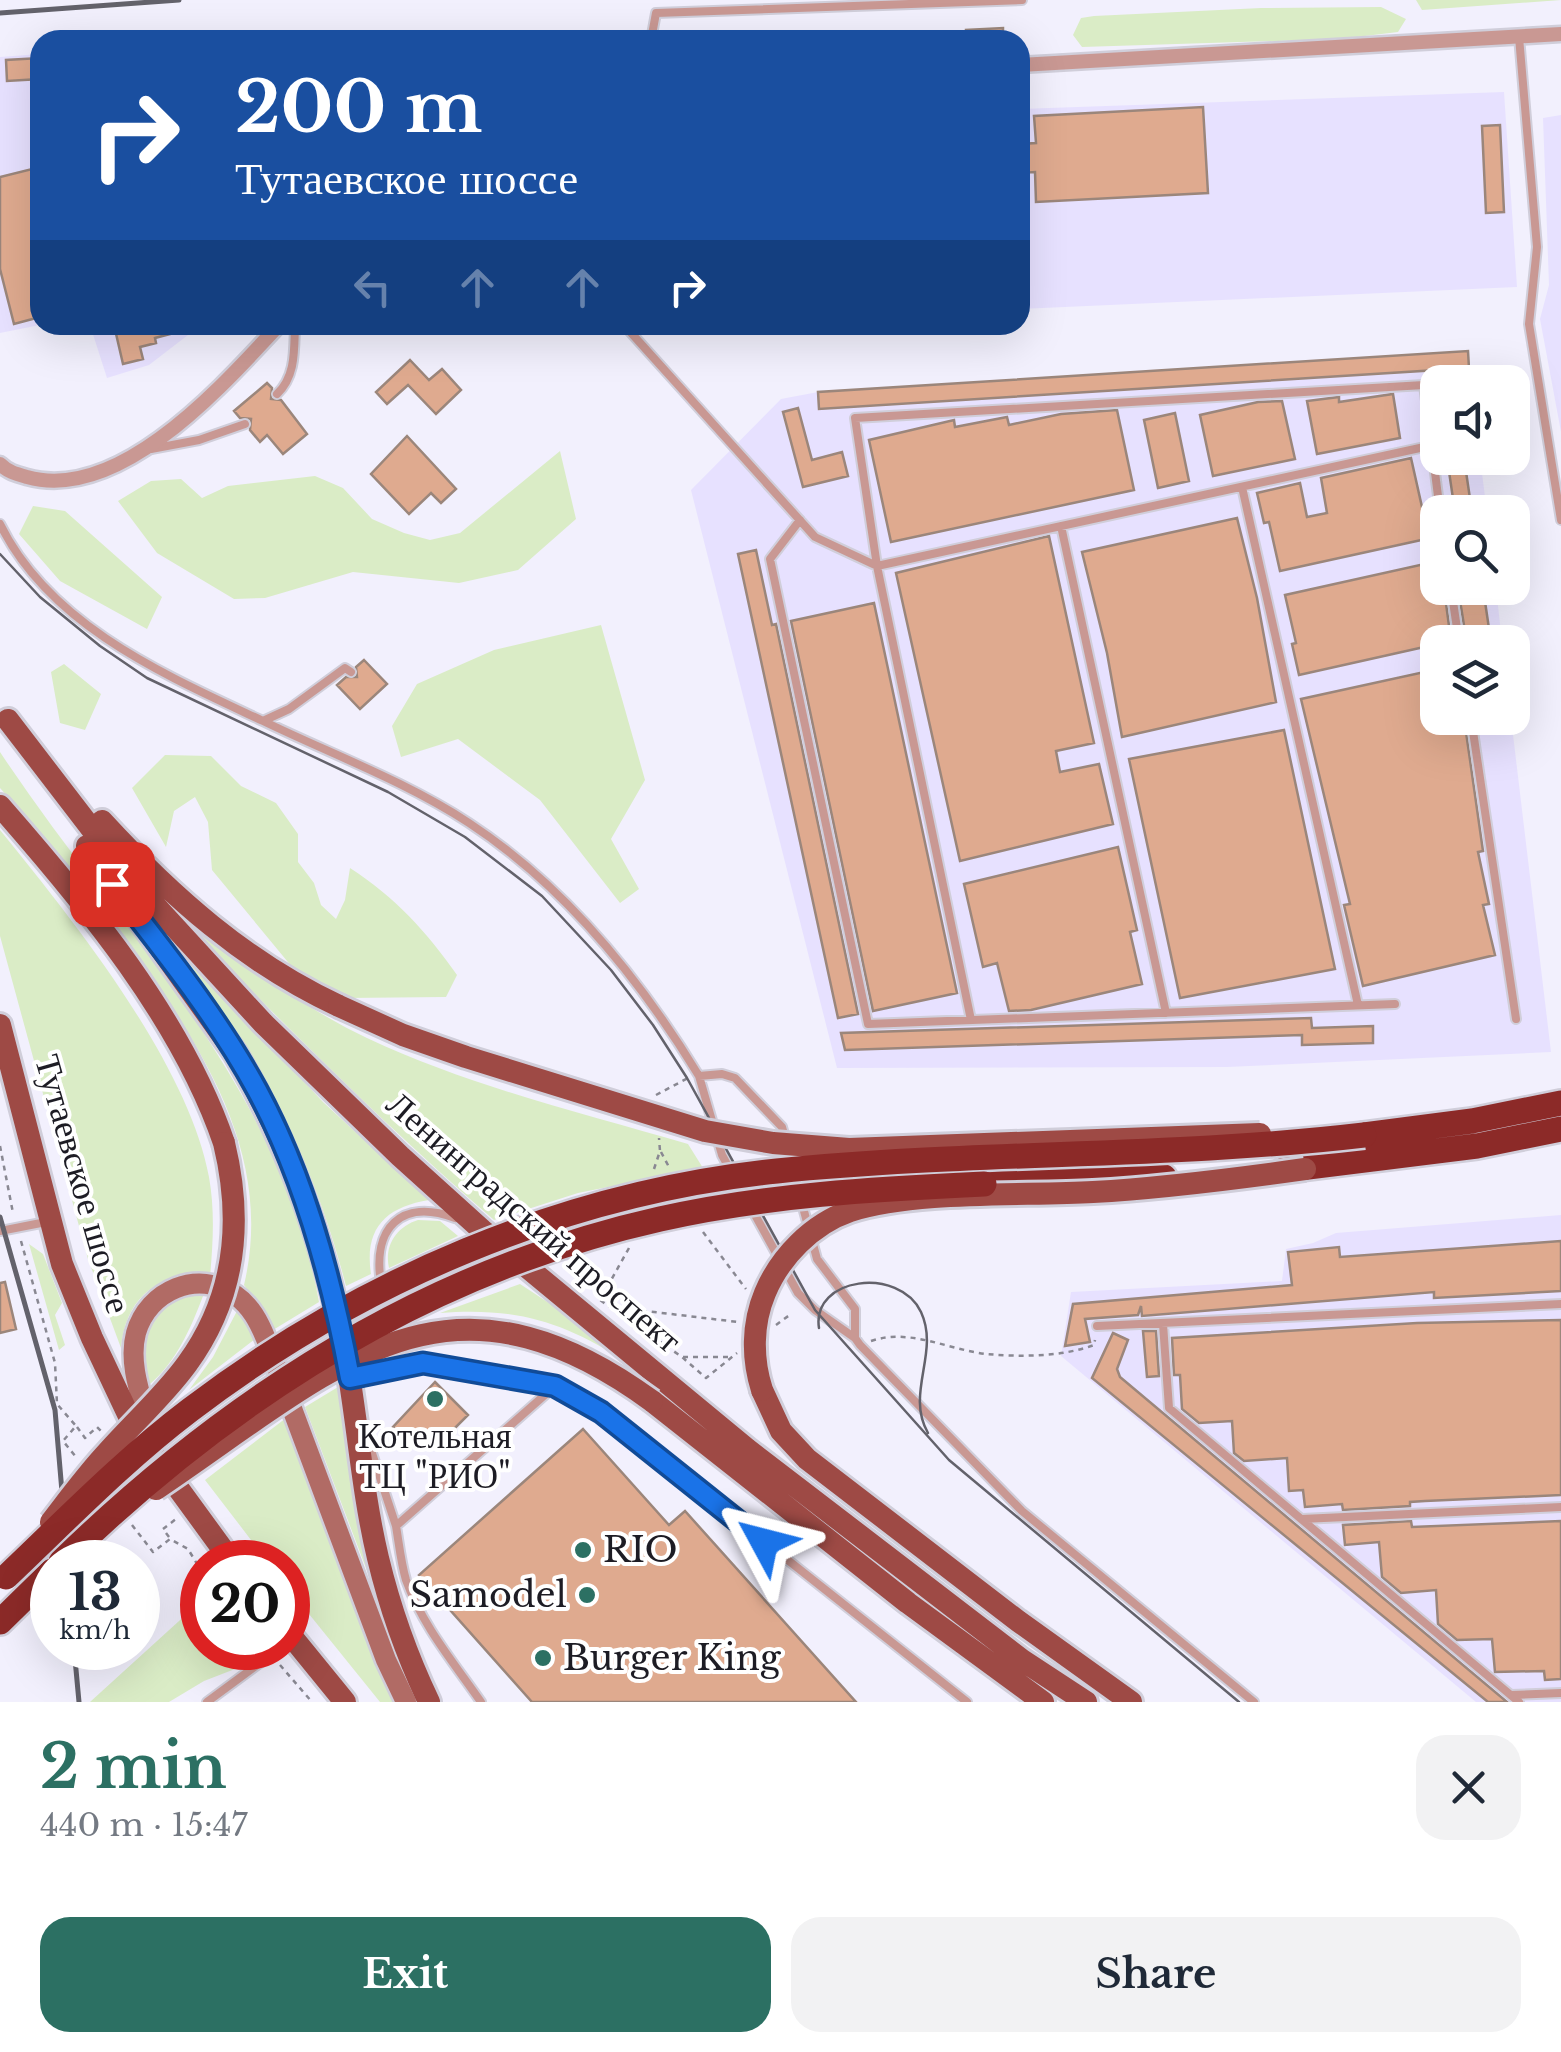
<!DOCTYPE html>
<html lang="en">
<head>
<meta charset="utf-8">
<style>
	:root { --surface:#fff; --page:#f2f2f3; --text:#1f2937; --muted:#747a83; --accent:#2c7063 }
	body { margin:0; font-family:"Libre Baskerville",serif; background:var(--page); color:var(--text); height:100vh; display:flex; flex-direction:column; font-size:38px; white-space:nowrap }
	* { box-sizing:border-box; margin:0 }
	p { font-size:32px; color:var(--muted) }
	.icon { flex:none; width:55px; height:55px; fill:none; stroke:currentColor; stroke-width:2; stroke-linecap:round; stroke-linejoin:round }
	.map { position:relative; height:1702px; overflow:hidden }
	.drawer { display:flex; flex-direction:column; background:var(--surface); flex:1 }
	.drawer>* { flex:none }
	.top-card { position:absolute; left:30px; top:30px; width:1000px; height:305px; border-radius:30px; box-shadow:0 10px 40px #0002; background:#1a4fa0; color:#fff; overflow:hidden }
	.controls { position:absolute; left:1420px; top:365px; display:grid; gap:20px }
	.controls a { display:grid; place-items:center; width:110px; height:110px; border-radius:20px; background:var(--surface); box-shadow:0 10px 40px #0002; font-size:50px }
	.speed { position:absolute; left:30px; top:1540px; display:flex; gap:20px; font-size:50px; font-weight:700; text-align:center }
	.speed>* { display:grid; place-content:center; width:130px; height:130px; border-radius:50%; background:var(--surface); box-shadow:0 10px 40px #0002; line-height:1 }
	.speed small { font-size:25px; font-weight:400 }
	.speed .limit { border:15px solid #d22; background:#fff; color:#111 }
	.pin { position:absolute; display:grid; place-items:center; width:85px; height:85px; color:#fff; margin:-42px; border-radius:20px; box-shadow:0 5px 15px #0006 }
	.me { position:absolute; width:110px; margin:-55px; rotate:308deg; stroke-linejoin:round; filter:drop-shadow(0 0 8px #0008) }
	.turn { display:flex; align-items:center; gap:35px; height:210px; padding:0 40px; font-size:45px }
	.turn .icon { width:130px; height:130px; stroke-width:2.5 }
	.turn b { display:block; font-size:70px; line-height:85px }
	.lanes { display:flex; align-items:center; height:95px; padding:0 40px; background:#0003; justify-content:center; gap:50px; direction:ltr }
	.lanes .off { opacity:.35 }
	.round { display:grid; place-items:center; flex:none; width:105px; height:105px; border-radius:30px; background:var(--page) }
	.overview { display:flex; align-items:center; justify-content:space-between; height:170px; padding:0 40px }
	h1 { font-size:60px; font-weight:700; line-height:75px; color:var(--accent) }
	.button { display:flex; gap:20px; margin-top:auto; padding:20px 40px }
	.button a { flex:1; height:115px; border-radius:30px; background:var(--accent); color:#fff; font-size:40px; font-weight:700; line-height:115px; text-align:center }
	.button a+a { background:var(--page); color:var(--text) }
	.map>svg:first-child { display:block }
</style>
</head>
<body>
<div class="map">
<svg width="1561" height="1702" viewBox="0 0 1561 1702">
	<rect width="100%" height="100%" fill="#f2f0fd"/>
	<path fill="#e7e1ff" d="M40,54v271l-40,8v-276z
		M1504,92l13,195 -497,22v-200z
		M1561,115v317l-21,-113 9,-34 -6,-167z
		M90,325h111l-52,40 -42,13z
		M1468,351l4,31h-34v76h42l7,54h-49v76h58l6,54h-64v76h73l40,334 -324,15 -390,1 -146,-578 90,-91 37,-7z
		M1561,1215v487h-85l-415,-346 10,-64 211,-11 4,-32 27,-6 23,-10z"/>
	<path fill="#daecc6" d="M1416,0h145l-139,10z
		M1381,7l25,12 -8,13 -58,7 -258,8 -9,-12 8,-17 13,-2 167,-8z
		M560,451l16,68 -58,51 -59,13 -106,-11 -88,26 -31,1 -77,-46 -39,-52 33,-20 30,-2 21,19 26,-12 87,-10 28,12 29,31 32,14 26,7 30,-7z
		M33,506l32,5 97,86 -15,32 -87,-48 -41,-47z
		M601,625l44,155 -34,59 28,50 -19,14 -80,-103 -82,-61 -57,18 -9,-31 25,-42 77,-34z
		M64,664l37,30 -16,36 -25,-7 -9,-51z
		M0,752c119,180 279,328 319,550l-46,28 -9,-18 -20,-27c28,-118 -30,-218 -95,-312 -45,-65 -96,-126 -149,-185z
		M165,755l46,1 30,30 35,17 22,31v28l16,21 7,22 15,14 9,-19 5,-32c45,29 77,64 107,107l-11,22 -100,1 -54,-31 -80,-97 -4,-48 -13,-25 -21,14 -8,36 -34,-59z
		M0,830c73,90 188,233 209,347 6,34 4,66 1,100 -51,-6 -84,19 -89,71l-33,-89 -88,-323z
		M189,919c56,45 113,88 178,119 102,48 214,75 321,106l15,24 -125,25 -84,27c-105,-91 -203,-188 -300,-288z
		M174,942l149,160 106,98c-43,7 -65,28 -58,74l-25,12c-36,-139 -89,-228 -172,-344z
		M418,1220l22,1 18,15 -69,32c-5,-22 7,-41 29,-48z
		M29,1244l14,10 19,49 -7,12 10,30 -6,5z
		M520,1284l64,42 44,37c-64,-41 -111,-56 -188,-50z
		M192,1296h11c-12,32 -27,66 -53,88 -16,-39 -1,-80 42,-88z
		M238,1309l17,30 -66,51 24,-33z
		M338,1387l37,205 -70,-185z
		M286,1418l108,284h-14l-92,-114v-26h-20l-63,-82z
		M202,1610v38h53l1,2 -21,19 -31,12 -35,21h-79l100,-91z"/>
	<path fill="#dfaa8f" stroke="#9b867b" stroke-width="2.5" d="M1003,28v12h-37v-10z
		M40,58v21l-33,2 -1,-21z
		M1203,107l5,86 -172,9 -1,-30 -15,1v-29l16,-1 -2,-27z
		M1500,125l4,87 -18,1 -4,-87z
		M40,167v150l-26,7 -14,-55v-92z
		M114,325h75v4l-34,9 1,5 -16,4 3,12 -20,5z
		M1468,351l1,17 -650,41 -1,-17z
		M410,360l19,20 13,-11 19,21 -25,24 -28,-29 -21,19 -11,-12z
		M267,383l5,5 -1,11 10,1 26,34 -24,20 -16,-19 -7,7 -10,-12 1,-11 -11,-1 -6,-7z
		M1393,394l7,44 -83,16 -10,-53 32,-4v5z
		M1282,401l13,58 -82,17 -13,-61 58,-13z
		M798,408l14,52 30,-8 6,24 -45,11 -20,-75z
		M1117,410l17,80 -243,52 -22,-102 85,-20 1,7 52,-10 2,8 52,-11z
		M1175,413l14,68 -31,7 -14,-68z
		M407,436l49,53 -15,14 -10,-10 -22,21 -38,-40z
		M1411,458l11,49 6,-1 7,31 -155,34 -11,-49 -5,1 -7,-30 43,-10 7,34 20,-4 -6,-35z
		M1447,458h17l8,54h-17z
		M1237,518l20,80 19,104 -154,35 -15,-84 -25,-101z
		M1049,536l45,207 -38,8 4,21 39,-8 14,60 -153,37 -64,-288z
		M756,550l16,75 4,-1 82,390 -20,4 -100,-464z
		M1438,561v27h6l7,53 -152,34 -7,-31 4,-1 -11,-48z
		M1458,588h25l8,54h-17l-1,-6 -7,2z
		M874,603l83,390 -84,18 -82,-390z
		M364,660l23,24 -27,25 -23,-24 9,-8h11l-1,-10z
		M1438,669v53l26,-4 19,133 -5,1 11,52 -6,1 12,50 -132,31 -19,-81 6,-1 -49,-205z
		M1284,730l51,239 -155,29 -51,-239z
		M1118,847l19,83 -7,2 12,52 -111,26 -22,1 -12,-48 -14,4 -19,-83z
		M1311,1018l1,10 61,-2v17l-71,2v-10l-457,15 -4,-17z
		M1561,1241v50l-127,7v-6l-292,24 -1,-10 -3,9 -53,4 5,23 -25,4 8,-42 219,-19 -4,-33 51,-5 1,10z
		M5,1282l11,47 -16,4v-50z
		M1561,1320v175l-136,6 -15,1v4l-67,4 -1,-6 -37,3 -2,-17 -14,1 -2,-33 -43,3 -10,-8 -2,-32 -33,2 -17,-14 -2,-34h-6l-2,-37 245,-15z
		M1143,1331h13l3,45 -12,1z
		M1113,1333l15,7 -11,29 3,8 387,325h-19l-396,-324z
		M435,1382l33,33 -33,33 -17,-18 -11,11 -14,-14z
		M583,1429l86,96 16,-14 171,191h-324l-113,-127z
		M1411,1521l1,6 149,-6v158l-16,1 -1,-9 -49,1 -3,-33 -35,1 -19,-16 -2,-34 -35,3 -19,-16 -3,-35 -34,3 -2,-20z"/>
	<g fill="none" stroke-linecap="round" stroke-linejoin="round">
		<defs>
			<path id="lane" d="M1519,37l18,210 -8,77 32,196
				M651,40l5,-27 366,-13
				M624,325l191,212 62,29 552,-120
				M277,394c19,-18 17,-44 18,-69
				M151,449l48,-9 46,-16
				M1242,487l116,518
				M800,520l-30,39 98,465 527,-20
				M0,524c50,102 165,151 263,197l26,-12 56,-41 6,4
				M1061,526l105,487
				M1451,588l8,54
				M1471,718l45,301
				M263,721c68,33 142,60 206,102 96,63 171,156 230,253l23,-2 13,4 47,49 11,40
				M971,1020l-94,-454 -22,-148 569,-33 16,127
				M699,1076l23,79 76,138 17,17 40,28
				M801,1200l16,59 38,50v29l5,7 162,166 232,191
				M0,1231l46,-9
				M381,1283c-9,-55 20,-85 74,-65
				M1163,1324l6,84 350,294
				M1097,1326l464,-22
				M355,1377l68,-14 132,23 46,26 366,290
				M366,1435l30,91
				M1302,1519l259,-12
				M1511,1695l50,-2
				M207,1702l73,-54
				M481,1702c-27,-39 -59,-77 -75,-122 -5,-17 -7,-36 -10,-54l159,-140"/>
			<path id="street" d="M1020,65l541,-31
				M0,464c8,8 16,10 27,13 93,26 196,-92 252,-152"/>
			<path id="secondary" d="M149,1425c-8,-29 -21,-62 -13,-92 12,-43 62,-64 99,-38 16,11 24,27 31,44l120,321 20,42"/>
			<path id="primary" d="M8,720l119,155 136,148 137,133 82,74 265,219 275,211 64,42
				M0,806c85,97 182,213 224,337
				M102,821c69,75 144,142 237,185
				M87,846l148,207c51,86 86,180 106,278 16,75 19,152 37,227 12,50 29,98 51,144
				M0,1025l62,239 30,74 43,91 97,133
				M762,1390l19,41 26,28 211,162 113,81
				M652,1401l256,202 135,99
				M288,1632l57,70"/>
			<path id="highway" d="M1364,1135l108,-14 89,-18
				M1284,1170l193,-24 84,-17
				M984,1184l180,-7
				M0,1622l52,-51"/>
		</defs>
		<use href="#lane" stroke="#d0ceda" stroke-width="12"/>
		<use href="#street" stroke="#d0ceda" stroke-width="19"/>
		<use href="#secondary" stroke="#d0ceda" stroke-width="25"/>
		<use href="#primary" stroke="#d0ceda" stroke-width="28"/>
		<use href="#highway" stroke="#d0ceda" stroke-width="30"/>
		<path stroke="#898892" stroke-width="2.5" stroke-dasharray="5 5" stroke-linecap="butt" d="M656,1095l32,-17
			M0,1146l13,67
			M661,1152l8,15
			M654,1169l6,-18 -1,-13
			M703,1232l43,57
			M21,1241l34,122 2,41 19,22 -13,15 13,16
			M629,1248l-29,52 82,57 24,21 31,-25
			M612,1307l126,15
			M776,1325l15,-11
			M871,1341c39,-13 75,8 115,13 34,3 76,3 108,-9l1,-5
			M683,1357h47
			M77,1427l8,11 12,-11 5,5
			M132,1525l21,27 17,-13 18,10 14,23
			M169,1537l-6,-8 13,-10
			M280,1665l32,37"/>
		<use href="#lane" stroke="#c99893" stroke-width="8"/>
		<use href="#street" stroke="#c99893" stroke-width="14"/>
		<use href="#secondary" stroke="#b16b65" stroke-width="20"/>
		<use href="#primary" stroke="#9e4a45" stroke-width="22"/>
		<use href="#highway" stroke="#8c2a28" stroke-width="25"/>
		<path stroke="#63626b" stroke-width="2.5" d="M0,554l40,43 60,49 47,32 241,114 77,45 77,59 69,74 42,55 34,53 128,232 134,150 290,242
			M819,1328c-8,-51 80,-62 102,-16 19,41 -16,81 7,121"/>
		<path stroke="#63626b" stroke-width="5" d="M0,13l179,-13
			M0,1217l55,193 13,152
			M74,1648l5,54"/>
		<defs>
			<path id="primary-bridge" d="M339,1006l64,29 63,22 239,74 68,12 76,6 411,-15
				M762,1390c-10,-31 -10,-66 3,-97 15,-36 47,-69 85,-82 66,-21 172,-15 243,-19 71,-4 141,-13 212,-23
				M156,1489c177,-119 288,-240 496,-88
				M51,1522c17,-22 34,-45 53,-66 27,-31 59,-59 83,-92 49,-67 56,-143 37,-221"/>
			<path id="highway-bridge" d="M61,1562c168,-164 367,-291 599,-343 106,-24 216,-30 324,-35
				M6,1577c60,-57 118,-117 184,-167 169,-129 374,-217 587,-239 195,-20 392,-13 587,-36"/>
		</defs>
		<use href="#primary-bridge" stroke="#d0ceda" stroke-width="28" stroke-linecap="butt"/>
		<use href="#highway-bridge" stroke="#d0ceda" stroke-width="30" stroke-linecap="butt"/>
		<use href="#primary-bridge" stroke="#9e4a45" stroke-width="22"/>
		<use href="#highway-bridge" stroke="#8c2a28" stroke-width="25"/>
	</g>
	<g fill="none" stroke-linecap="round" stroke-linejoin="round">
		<defs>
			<path id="route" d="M112,884c51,66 105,132 145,206 48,89 75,189 93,288l73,-15 132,23 46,26 163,130"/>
		</defs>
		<use href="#route" stroke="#114b97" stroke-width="25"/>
		<use href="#route" stroke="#1a73e8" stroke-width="18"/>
	</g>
	<g fill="#2c7063" stroke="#fff" stroke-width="4">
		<circle cx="435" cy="1399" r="10"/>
		<circle cx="583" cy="1550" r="10"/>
		<circle cx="587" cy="1595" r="10"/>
		<circle cx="543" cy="1658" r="10"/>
	</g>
	<g text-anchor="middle" stroke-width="8" stroke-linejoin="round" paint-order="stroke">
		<g font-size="35" fill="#1d1c24" stroke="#fff">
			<text transform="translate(83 1184) rotate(74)" y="12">Тутаевское шоссе</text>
			<text transform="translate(534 1222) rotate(41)" y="12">Ленинградский проспект</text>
		</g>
		<g font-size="35" fill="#1d1c24" stroke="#fff" text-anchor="start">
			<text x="435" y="1448" text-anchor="middle">Котельная<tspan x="435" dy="40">ТЦ "РИО"</tspan></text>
			<text x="603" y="1562">RIO</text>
			<text x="567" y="1607" text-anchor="end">Samodel</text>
			<text x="563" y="1670">Burger King</text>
		</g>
	</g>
</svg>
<div class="controls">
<a><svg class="icon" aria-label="sound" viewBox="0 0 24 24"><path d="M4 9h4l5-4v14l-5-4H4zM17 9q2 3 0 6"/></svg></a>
<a><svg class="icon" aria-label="search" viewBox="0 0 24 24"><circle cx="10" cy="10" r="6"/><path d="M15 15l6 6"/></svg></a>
<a><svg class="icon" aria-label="layers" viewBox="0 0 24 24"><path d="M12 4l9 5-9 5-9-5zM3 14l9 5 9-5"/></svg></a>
</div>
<div class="speed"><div>13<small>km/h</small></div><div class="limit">20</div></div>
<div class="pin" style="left:112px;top:884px;background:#d93025"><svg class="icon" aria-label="arrive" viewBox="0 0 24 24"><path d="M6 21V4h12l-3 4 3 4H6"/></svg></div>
<svg class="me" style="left:764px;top:1542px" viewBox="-20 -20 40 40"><path d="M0-17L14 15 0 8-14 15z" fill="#1a73e8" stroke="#fff" stroke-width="4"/></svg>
<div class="top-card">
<div class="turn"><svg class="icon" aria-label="right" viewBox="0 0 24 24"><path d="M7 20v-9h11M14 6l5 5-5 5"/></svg><div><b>200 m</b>Тутаевское шоссе</div></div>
<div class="lanes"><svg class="icon off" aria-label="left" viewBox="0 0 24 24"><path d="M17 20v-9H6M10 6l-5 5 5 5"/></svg><svg class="icon off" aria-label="ahead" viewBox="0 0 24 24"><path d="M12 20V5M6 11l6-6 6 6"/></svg><svg class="icon off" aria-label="ahead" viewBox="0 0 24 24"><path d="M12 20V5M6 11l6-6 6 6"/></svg><svg class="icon" aria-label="right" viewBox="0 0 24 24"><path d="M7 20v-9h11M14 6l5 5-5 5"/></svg></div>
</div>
</div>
<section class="drawer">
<div class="overview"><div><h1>2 min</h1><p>440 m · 15:47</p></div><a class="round"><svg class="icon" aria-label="close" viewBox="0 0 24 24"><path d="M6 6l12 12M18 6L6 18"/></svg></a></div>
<div class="button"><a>Exit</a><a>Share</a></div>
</section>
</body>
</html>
